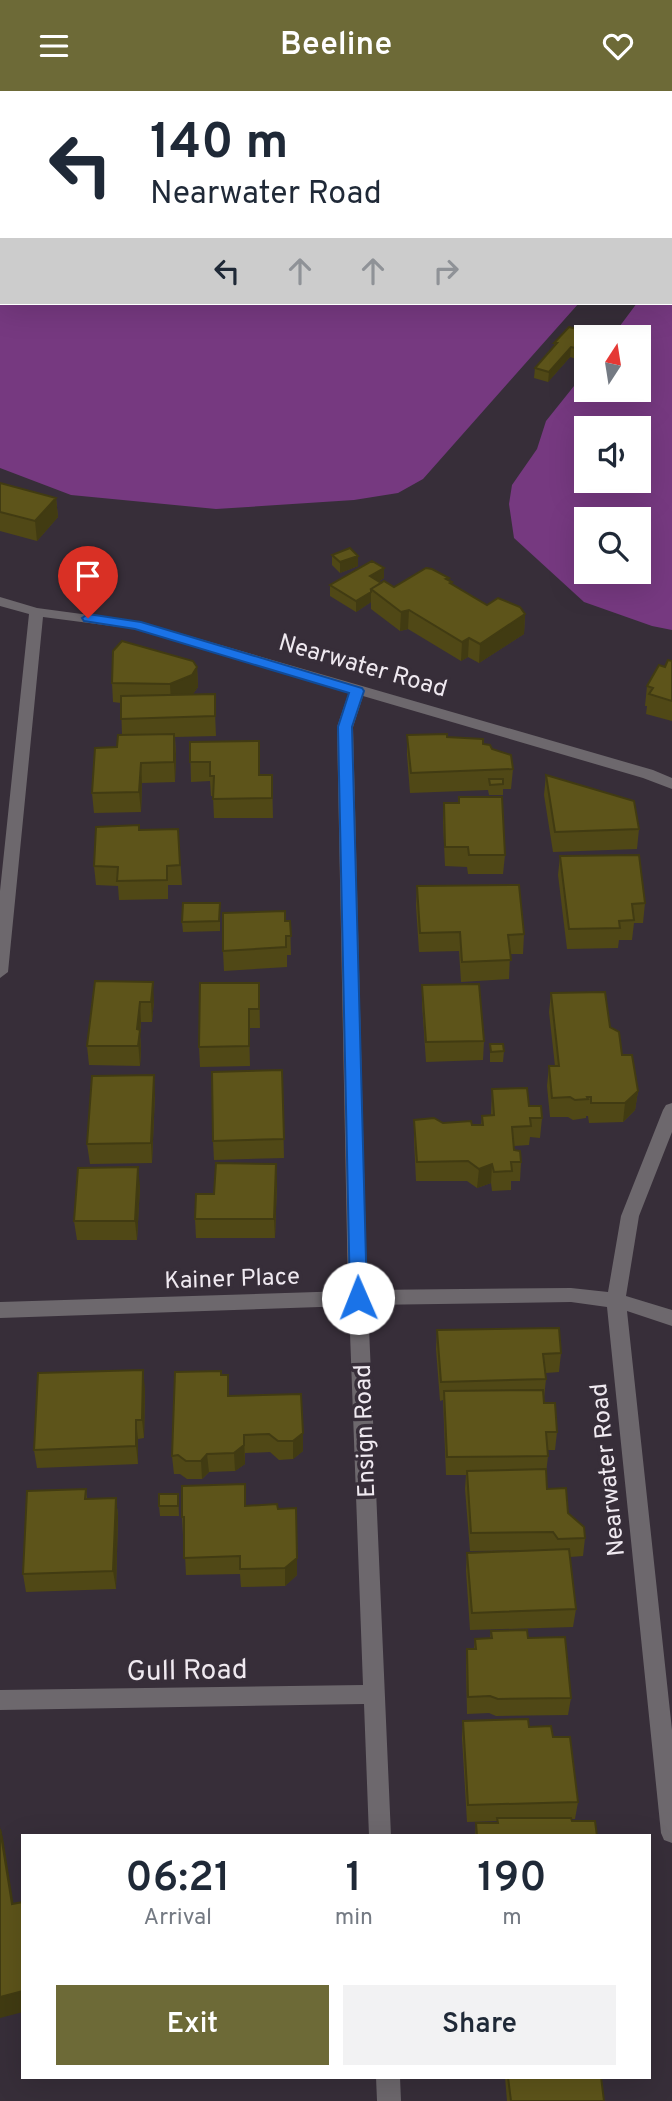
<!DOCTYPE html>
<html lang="en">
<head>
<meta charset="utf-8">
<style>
	:root { --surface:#fff; --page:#f2f2f3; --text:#1f2937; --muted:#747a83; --accent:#6d6a37 }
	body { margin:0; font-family:Overpass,sans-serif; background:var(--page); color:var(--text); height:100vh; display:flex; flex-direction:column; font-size:26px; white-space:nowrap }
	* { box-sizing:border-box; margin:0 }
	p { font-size:23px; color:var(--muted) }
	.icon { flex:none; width:38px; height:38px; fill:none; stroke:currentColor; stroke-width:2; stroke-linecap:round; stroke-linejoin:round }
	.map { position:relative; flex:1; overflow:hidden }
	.panel { position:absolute; left:21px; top:1743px; width:630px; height:245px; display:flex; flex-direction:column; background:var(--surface); border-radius:0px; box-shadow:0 7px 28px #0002 }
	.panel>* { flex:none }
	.guide { position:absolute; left:0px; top:0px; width:672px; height:214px; box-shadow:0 7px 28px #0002; background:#fff; color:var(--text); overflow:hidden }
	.needle { width:46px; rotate:12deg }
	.fabs { position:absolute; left:574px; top:234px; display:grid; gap:14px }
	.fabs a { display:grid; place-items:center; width:77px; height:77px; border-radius:0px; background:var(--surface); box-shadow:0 7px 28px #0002; font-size:35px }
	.pin { position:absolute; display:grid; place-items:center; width:60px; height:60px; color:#fff; margin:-72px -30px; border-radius:50% 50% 50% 0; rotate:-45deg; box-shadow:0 0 7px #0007 }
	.pin .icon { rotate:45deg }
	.me { position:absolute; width:77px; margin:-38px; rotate:359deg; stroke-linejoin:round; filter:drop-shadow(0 0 5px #0008) }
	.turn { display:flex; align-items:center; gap:24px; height:147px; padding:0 35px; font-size:32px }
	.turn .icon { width:91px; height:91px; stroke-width:2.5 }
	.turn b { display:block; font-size:49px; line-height:60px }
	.lanes { display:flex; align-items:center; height:66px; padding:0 35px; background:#0003; justify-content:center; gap:35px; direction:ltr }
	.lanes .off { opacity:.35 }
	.eta { display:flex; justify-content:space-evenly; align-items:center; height:119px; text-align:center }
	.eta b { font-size:42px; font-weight:600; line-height:49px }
	.action { display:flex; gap:14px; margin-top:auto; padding:14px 35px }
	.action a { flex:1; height:80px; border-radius:0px; background:var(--accent); color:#fff; font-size:28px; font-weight:600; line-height:80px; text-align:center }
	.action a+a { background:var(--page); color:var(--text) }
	header { display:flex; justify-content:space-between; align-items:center; height:91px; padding:0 35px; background:var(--accent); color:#fff; font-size:32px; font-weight:600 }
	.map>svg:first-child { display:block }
</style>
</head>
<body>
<header><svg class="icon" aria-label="menu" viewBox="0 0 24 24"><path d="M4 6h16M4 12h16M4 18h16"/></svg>Beeline<svg class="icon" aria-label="heart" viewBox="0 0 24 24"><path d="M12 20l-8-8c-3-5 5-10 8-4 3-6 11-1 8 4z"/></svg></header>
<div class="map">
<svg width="672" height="2010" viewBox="0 0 672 2010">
	<rect width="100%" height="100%" fill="#372e39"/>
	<path fill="#552a5c" d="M0,0h296l-294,2 -2,136z"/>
	<path fill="#763980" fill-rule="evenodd" d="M670,42l2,1v496l-20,-4 -68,-24 -70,-64 -5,-34 3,-19 25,-36 9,-28 40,-50v19h53v-52h-28l26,-35h33zM586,338h53v52h-53zM586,429h53v52h-53z
		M0,171l2,41h577l-156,176 -25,14 -44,7 -138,9 -145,-14 -71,-27z"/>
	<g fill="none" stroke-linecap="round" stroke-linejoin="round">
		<path fill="#6d686d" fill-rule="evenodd" d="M0,506l37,11 104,14 512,148 19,8v11l-29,-11 -280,-82 -10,31 14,563 204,-2 37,4 13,-76 42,-106 3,-5 6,-2v29l-33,84 -13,80 46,14v16l-45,-15 45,419v113l-8,-3 -3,-7 -54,-526 -36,-5 -203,3 23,531h-22l-5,-132 -364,6v-20l363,-5 -14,-379 -349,12v-16l348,-11 -11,-564 12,-35 -214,-63 -92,-12 -35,355 -8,6v-87l29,-277 -29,-8z
			M376,1986h24l1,24h-24z"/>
	</g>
	<path fill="#504816" d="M585,240l-2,11 3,1v14l-3,4 -13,-4 -22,25 -14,-4 1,-10 19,-21v-4z
		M0,392l56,15 2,19 -21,24 -37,-10z
		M332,464l26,11 -18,7 -8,-8z
		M384,487l-6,4 16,5 55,-9v2l2,4 36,21 38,9 -1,20 -45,29 -11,-6 -7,4 -53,-32 -8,2 -29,-22v-7l-15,10 -26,-16v-11z
		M672,570v60l-26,-7 1,-8h-2l2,-20 18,-19z
		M197,576l1,20 -5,7 22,19 1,23 -41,1 1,17 -1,28 -33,1 -1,29 -47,1 -2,-20 25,-46 5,-12 -1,-32 -8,-1 -1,-19z
		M407,644l40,2 36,7 9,5 21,20 -2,20h-8v6h-14l-1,-5 -78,3 -3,-38z
		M190,651l70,33h12l1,43h-59l-1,-22h-2l-1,-15 -19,1z
		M546,684l93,54 -2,20 -84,3 -9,-57z
		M444,712l61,52 -2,19h-35l-1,-7 -22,-1 -2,-44z
		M139,734l1,5 38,-1 4,56h-14v14l-49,1 -1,-14 -22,-1 -2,-19z
		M560,765l85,47 -2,20h-9l-2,17h-13l-1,8 -51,1 -9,-74z
		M417,795l107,48 -1,20h-13l-1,25 -48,3 -2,-31 -40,1 -3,-46z
		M220,823v17l-37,1 -1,-10z
		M285,830h5l1,34h-4v12l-63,4 -1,-20z
		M95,890l59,20 -2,21h-11l-1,12 1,15 -1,17 -51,-1 -2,-19z
		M259,892l1,45h-11l1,38 -50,1 -1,-20z
		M422,894l62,56 -1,19 -57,2 -4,-58z
		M551,902l59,34 28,64 -3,19 -12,12 -34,1 -1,-7h-2v2l-13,2 -5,-3h-18l-3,-31 2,-20h6l-6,-54z
		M490,953l14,7 -1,11h-13z
		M282,979l2,88 -70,2 -1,-19z
		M492,998l37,17 13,12 -2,20 -10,-1 -1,8 -15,1v4l7,12 -1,19h-9v9l-19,1 -1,-8 -14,5 -10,-7h-51l-2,-41v-20l67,5 1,-9 9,-1z
		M155,1003l-3,69 -62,1 -3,-20z
		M277,1092l-2,55h-79l-1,-19 19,-25z
		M140,1095l-3,54h-60l-3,-19z
		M437,1239l124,23 -2,19 -13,1v6l-2,19v5l13,29 -2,18h-8l1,6 -2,18 1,15 21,24 17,25 -2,18 -13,1 6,52 -3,18 -103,3 -4,-59 1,-18 83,-3 -80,1 -5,-62 1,-14h-20l-3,-75 -3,1 -4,-52z
		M221,1284l8,21 72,-2 2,57 -10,8 -14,1 -9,-8 -25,1v11l-10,7 -26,1 -7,7h-15l-7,-5h-6l-2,-18z
		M145,1298l-1,49 -6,1v25l-101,4 -3,-18z
		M86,1398l1,10 29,-1 2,18 -2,73 -90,3 -3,-18z
		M178,1403l1,22h-19l-1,-10z
		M246,1415l51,69 -12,11 -44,1 -1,-13 -54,1 -2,-40h-1l-1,-18z
		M491,1540l37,7 43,60 -3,17 -72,1 -7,-3 -22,1 -1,-48 1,-17h7l1,-10 15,-1z
		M463,1630l66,6 24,10 25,65 -3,17h-4l1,2 25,15h-122l1,-13h21v-2l-30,1 -5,-84z
		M505,1986h96l3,24h-97z"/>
	<path fill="#413b12" d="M585,240l-1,10 -6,8 -1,-9z
		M571,256l-1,10 -22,25 1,-10z
		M586,256v10l-3,4 1,-11z
		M56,407l2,19 -21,24 -2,-20z
		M358,465v10l-18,7v-11z
		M384,477v10l-14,9v-11z
		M371,501v10l-15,10v-11z
		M409,519l-1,19 -8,2 1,-19z
		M525,523l-1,20 -45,29 1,-19z
		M469,547l-1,19 -7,4 1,-19z
		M197,576l1,20 -5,7 -22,10 -1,-20z
		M174,643l2,20 -1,28 -1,-20z
		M141,672l1,20 -1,29 -2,-20z
		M153,891l1,19 -2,21 -1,-20z
		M140,911l1,20 -1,12 1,15 -1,17 -3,-37z
		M154,984l1,19 -3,69 -1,-20z
		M638,1000l-3,19 -12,12 2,-19z
		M276,1073l1,19 -2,55 -1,-19z
		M492,1073l-1,19 -14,5 2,-19z
		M138,1076l2,19 -3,54 -2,-19z
		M143,1279l2,19 -1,49 -2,-18z
		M136,1329l2,19v25l-2,-18z
		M303,1342v18l-10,8v-18z
		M244,1344l1,29 -10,7 -1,-18z
		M207,1363l2,18 -7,7 -1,-18z
		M116,1407l2,18 -2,73 -3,-18z
		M297,1467v17l-12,11v-18z
		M0,1735l3,12 14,87 -5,-21z
		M23,1900v21l-23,6v-21z"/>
	<path fill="#5d541a" stroke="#413b12" stroke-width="2" d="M569,236l16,4 -8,9 9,3v4l-2,3 -13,-3 -22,25 -14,-4 22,-25h-3z
		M0,392l56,15 -21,23 -35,-9z
		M350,457l8,8 -18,6 -8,-7z
		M372,470l12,7 -14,8 11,7 -10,6v3l-15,9 -26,-16z
		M426,477l6,1 17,9 -3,1 6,3 -2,1 37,22 11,-7 22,9 5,7 -45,30 -11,-6 -7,4 -53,-32 -8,2 -30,-23 13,-8 10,6z
		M122,550l71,20 4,6 -5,8 -22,9 -58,-1 1,-32z
		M668,569l4,1v40l-23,-7 4,-6 -6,-2 12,-21 6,2z
		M215,603v22l-94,3v-23z
		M174,643v28l-33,1 -2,29 -47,1 3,-45 22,-1 1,-12z
		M447,643v3l36,2v5l7,1 2,4 19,6 2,14 -102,4 -4,-38z
		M259,650v34h13v23l-59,1 1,-23h-4v-14h-20v-20z
		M546,684l88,26 5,28 -84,3z
		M489,688h14v5l-13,1z
		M459,706h43l3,58h-36l-1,-8h-23l-1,-44h15z
		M139,734v5l39,-1 2,36 -13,1v14l-50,1 1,-14 -24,-1 2,-39z
		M639,764l6,48 -13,1 2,16 -15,1 1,7 -51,1 -9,-73z
		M519,794l5,49 -16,1 3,25 -49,2 -2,-30 -40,1 -3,-47z
		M183,812h37l-1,18 -37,1z
		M285,820v10h5l1,15h-5v11l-63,4v-38z
		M95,890l58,1 -2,20h-11l-3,27 3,1 -2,16h-51z
		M200,892h59v26h-10v37l-50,1z
		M479,893l5,57 -58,1 -4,-57z
		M605,901l5,35 9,5 3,23h10l6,36 -13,12h-34v-6h-4l1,2 -13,1 -5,-3 -18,1 -3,-32h10l-8,-73z
		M490,953h13l1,7 -13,1z
		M282,979l2,69 -71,2 -1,-69z
		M154,984l-3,68 -64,1 5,-68z
		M527,997l2,18h12l1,12h-12l1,8 -19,1 2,23 6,1 1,11h-10l1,9 -18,1 -2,-8 -13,5 -11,-8 -51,1 -3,-42 20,-2 9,5 28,-2 1,4h11l-1,-9 12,-1 -2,-26z
		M216,1072l60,1 -2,55h-79l1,-25h18z
		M138,1076l-3,54h-61l4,-53z
		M559,1237l2,25 -18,1 3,25 -105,3 -4,-52z
		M143,1279l-1,50h-6v26l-102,4 4,-77z
		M221,1280v4h7v21l73,-2 2,39 -10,8h-15l-9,-7 -25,1v10l-10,8 -27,1 -6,7h-15l-8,-6 -6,1 3,-84z
		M543,1299l1,13h11l2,29h-11l2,24 -101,1 -3,-66z
		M546,1378l1,20 19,-1 2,25 16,14 1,11 -27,1 -5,-7 -82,1 -4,-62z
		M245,1393v22l32,-2 1,5 18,-1 1,50 -12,10 -45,1v-13l-56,2v-41h-2v-31z
		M86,1398l-1,10 31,-1 -3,73 -90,3 4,-83z
		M159,1403h19v12h-19z
		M569,1458l7,60 -104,4 -5,-60z
		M527,1539l1,8 37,-1 6,61 -73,1 -8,-3 -22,1 -1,-48h9l-1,-10 17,-1 -1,-7z
		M528,1628l1,8 22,-1 2,11h17l8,65 -110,3 -5,-84z
		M497,1727h74l1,3h23l2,15h-120l-1,-13h22z
		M0,1738l12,75 11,-2v89l-23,6z
		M508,1986h93l3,24h-93z"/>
	<path fill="#1a73e8" stroke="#114b97" stroke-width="2" d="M88,523l53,8 221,66 2,3 -12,36 15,571 -3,5h-12l-2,-5 -12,-571 11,-34 -214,-64 -51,-8 -2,-3z"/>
	<g text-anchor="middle" stroke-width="7" stroke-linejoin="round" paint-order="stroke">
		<g font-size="24" fill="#efe9f0" stroke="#372e39">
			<text transform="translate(363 574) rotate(16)" y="8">Nearwater Road</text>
			<text transform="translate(232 1187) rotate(-2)" y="8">Kainer Place</text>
			<text transform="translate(364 1340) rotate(-92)" y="8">Ensign Road</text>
			<text transform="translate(607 1379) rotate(-96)" y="8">Nearwater Road</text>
		</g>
		<g font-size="28" fill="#efe9f0" stroke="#372e39">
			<text transform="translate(187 1578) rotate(-1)" y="10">Gull Road</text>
		</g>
	</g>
</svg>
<div class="fabs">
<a><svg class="needle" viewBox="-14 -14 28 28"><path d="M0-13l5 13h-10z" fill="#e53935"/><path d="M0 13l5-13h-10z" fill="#747a83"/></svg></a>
<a><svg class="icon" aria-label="sound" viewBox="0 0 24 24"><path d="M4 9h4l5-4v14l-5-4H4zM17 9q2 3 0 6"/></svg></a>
<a><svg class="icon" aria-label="search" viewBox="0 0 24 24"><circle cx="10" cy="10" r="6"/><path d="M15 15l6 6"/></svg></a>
</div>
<div class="pin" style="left:88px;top:527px;background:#d93025"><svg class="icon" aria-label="arrive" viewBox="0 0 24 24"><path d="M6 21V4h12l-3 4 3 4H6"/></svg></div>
<svg class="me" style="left:358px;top:1207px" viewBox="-20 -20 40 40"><circle r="19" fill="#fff"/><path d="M0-13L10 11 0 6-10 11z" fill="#1a73e8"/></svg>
<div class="guide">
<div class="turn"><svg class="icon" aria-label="left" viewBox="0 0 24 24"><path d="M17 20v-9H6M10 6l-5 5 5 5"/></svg><div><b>140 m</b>Nearwater Road</div></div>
<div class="lanes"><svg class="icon" aria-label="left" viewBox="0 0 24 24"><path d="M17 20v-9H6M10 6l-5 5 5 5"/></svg><svg class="icon off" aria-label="ahead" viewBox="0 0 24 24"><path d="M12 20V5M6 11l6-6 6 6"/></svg><svg class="icon off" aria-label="ahead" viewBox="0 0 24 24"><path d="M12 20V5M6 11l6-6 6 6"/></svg><svg class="icon off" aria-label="right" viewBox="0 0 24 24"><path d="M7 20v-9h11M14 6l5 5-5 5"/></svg></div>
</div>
<section class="panel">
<div class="eta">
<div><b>06:21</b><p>Arrival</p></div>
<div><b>1</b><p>min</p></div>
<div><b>190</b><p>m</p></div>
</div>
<div class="action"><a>Exit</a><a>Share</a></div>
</section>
</div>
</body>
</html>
